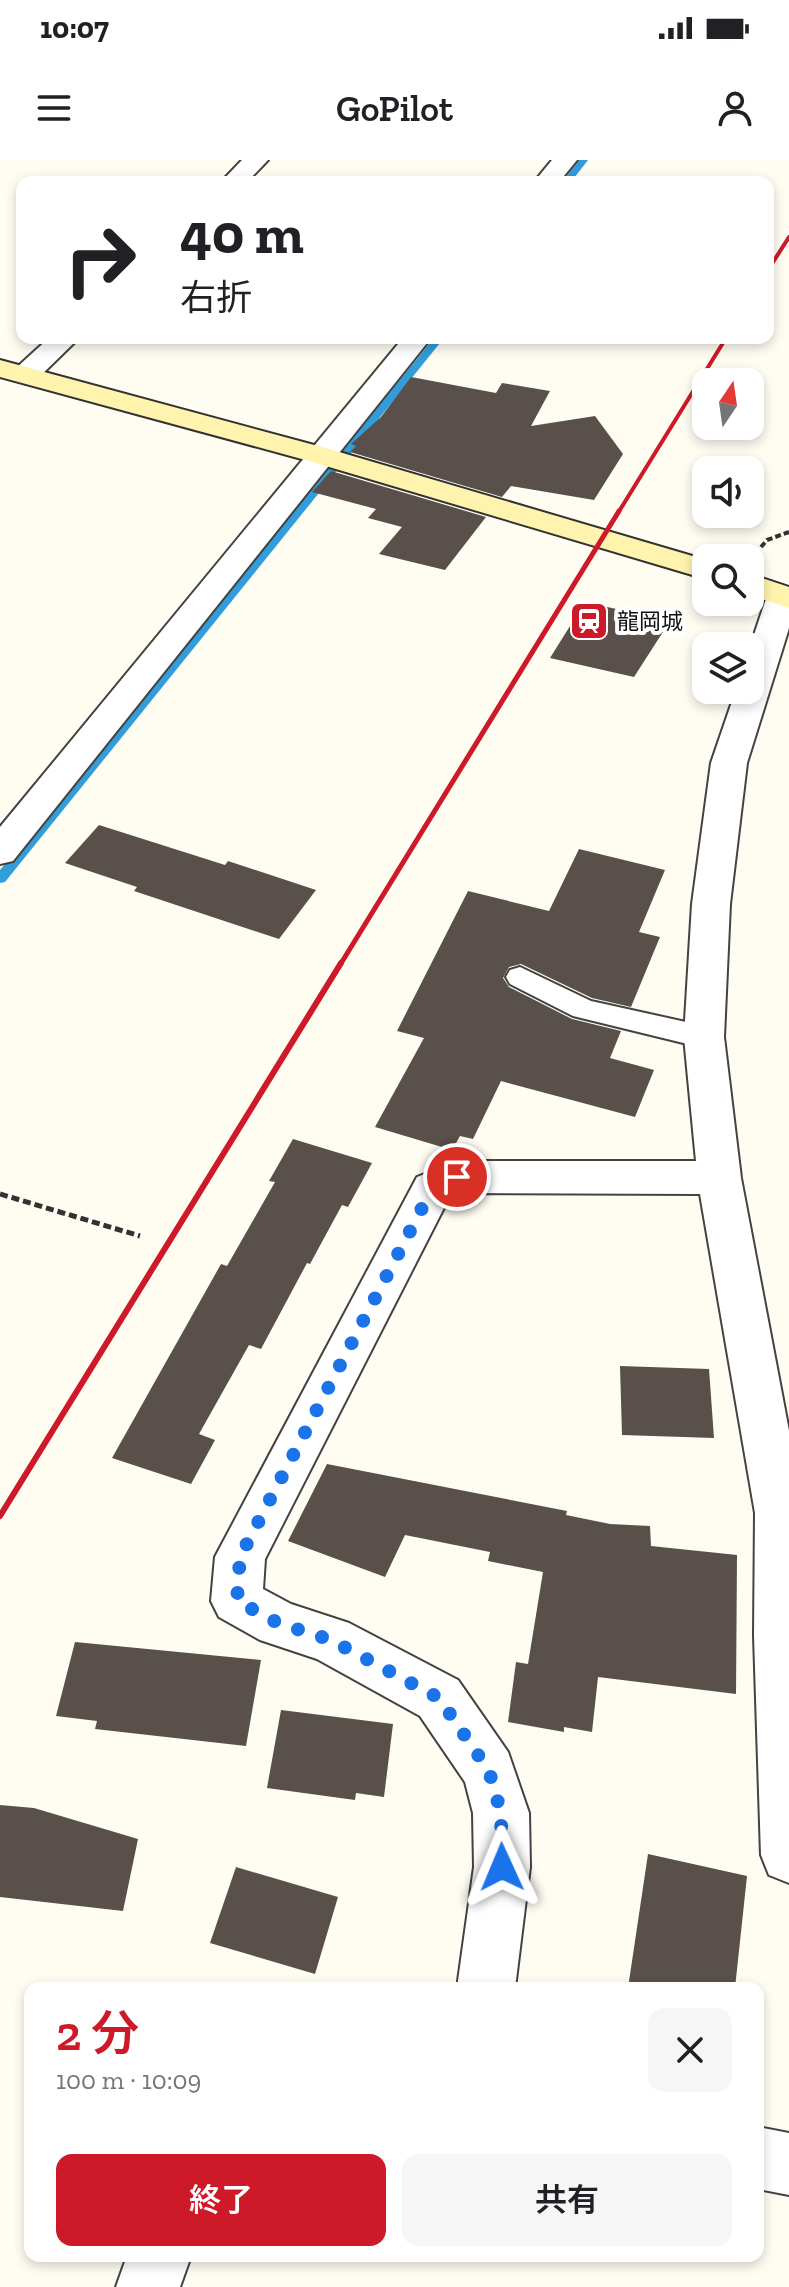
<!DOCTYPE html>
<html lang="ja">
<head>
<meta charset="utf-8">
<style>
	:root { --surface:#fff; --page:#f6f6f6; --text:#202124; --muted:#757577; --accent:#ce1928 }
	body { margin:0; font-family:"Zilla Slab","Noto Sans JP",serif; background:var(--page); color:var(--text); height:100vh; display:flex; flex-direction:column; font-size:30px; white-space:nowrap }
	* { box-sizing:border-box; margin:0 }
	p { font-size:26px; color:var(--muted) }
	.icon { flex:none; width:44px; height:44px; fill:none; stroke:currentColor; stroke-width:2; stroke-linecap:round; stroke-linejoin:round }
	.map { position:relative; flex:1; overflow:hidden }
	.side { position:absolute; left:24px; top:1822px; width:740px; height:280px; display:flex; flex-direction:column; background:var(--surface); border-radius:16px; box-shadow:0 4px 12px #0003 }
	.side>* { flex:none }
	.guide { position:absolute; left:16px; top:16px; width:758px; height:168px; border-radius:16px; box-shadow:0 4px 12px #0003; background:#fff; color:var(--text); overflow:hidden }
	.needle { width:52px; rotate:13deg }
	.tools { position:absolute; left:692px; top:208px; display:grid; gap:16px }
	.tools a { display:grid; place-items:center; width:72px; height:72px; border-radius:16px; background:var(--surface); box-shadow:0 4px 12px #0003; font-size:40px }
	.pin { position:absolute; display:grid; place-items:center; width:68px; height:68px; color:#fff; margin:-34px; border:4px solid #fff; border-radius:50%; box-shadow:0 2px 8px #0007 }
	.me { position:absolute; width:88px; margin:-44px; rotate:359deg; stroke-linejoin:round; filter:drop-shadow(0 0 6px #0008) }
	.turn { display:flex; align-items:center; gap:28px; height:168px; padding:0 32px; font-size:36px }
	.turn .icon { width:104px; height:104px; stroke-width:2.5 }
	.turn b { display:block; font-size:56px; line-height:68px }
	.round { display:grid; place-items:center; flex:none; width:84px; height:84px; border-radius:16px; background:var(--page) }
	.summary { display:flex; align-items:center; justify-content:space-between; height:136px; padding:0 32px }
	h1 { font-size:48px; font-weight:600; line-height:60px; color:var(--accent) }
	.primary-button { display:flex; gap:16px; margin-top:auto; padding:16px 32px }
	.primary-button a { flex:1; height:92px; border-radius:16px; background:var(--accent); color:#fff; font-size:32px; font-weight:600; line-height:92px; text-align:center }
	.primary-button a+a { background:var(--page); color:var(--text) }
	.status { display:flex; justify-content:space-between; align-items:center; height:56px; padding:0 40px; background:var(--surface); direction:ltr }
	.status svg { height:22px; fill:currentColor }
	header { display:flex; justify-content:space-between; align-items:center; height:104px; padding:0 32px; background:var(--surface); font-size:36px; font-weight:600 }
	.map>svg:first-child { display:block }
</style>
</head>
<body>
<div class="status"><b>10:07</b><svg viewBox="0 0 49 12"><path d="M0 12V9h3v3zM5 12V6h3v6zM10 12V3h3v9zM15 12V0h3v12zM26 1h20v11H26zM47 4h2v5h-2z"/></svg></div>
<header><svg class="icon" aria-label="menu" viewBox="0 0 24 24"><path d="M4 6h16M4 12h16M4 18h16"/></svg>GoPilot<svg class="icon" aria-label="person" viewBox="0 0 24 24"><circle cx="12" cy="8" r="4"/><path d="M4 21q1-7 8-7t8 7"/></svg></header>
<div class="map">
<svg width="789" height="2127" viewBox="0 0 789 2127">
	<rect width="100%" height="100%" fill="#fffcf2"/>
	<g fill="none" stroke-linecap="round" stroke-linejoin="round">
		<path fill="#319dda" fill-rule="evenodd" d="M579,0h9l-17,22h-9z
			M434,178h10l-439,544 -5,1v-13z"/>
	</g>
	<path fill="#59504b" d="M411,217l85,16 6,-10 48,8 -19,35 64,-10 28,38 -29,46 -83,-14 -9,11 -152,-45 6,-6 -5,-2 30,-27z
		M331,311l155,46 -41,53 -66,-16 23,-27 -34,-9 8,-9 -64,-17z
		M585,442l85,19 -36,56 -84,-19z
		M99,665l126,40 3,-4 88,29 -37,49 -145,-48 3,-4 -72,-24z
		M579,689l86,21 -26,62 21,5 -29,70 -39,-9 -71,-34 -12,3 -6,11 6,9 63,32 49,12 -11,27 44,12 -19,47 -134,-36 -28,58 -13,-3 -8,14 -77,-23 49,-89 -27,-7 71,-140 81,20z
		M293,979l79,24 -24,44 -6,-2 -32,59 -3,-1 -46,86 -12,-4 -50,89 16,6 -24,44 -79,-26 109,-194 6,2 48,-84 -6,-1z
		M620,1206l89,3 5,69 -92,-3z
		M327,1304l240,47 -1,4 44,9 40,2 1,20 86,9 -1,139 -138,-17 -6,55 -28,-5v5l-56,-10 8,-60 12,2 15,-92 -55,-11 2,-9 -85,-17 -20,42 -97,-36z
		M75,1482l186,18 -15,86 -151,-17 2,-8 -41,-5z
		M281,1550l112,14 -9,73 -28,-4 -1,7 -88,-12z
		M0,1645l34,3 104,31 -15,72 -123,-14z
		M648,1694l99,22 -12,112h-107z
		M236,1707l102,30 -23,77 -105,-31z"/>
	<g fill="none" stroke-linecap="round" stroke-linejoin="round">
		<defs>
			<path id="lane" d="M520,807l71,34 113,25 10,4 5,7 -5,7 -10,4 -131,-32 -63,-32 -4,-7 4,-7z"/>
			<path id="street" d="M242,0h26l-21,22h-26z
				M552,0h25l-18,22h-25z
				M49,178h30l-44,43h-20l-4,-6 4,-6z
				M403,178h28l-418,523 -13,3v-37z
				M783,426l6,2v40l-42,135 -17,141 -6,133 17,141 48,253v452l-20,-8 -8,-20 -7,-219 1,-123 -55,-319 -238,-1 -14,7 -183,359 -2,30 28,15 58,19 109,57 50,72 21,61 1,54 -15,121h-58l17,-121 -1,-54 -8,-31 -45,-66 -103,-57 -57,-19 -41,-23 -8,-16 4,-44 202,-380 40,-16h239l-12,-124 8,-133 19,-141 25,-73h14v-43l17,-51 5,-7z
				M758,1967l31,6v62l-31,-6z
				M127,2096h64l-11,31h-64z"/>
			<path id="secondary" d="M0,200l329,89 377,111v19l-397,-118 -309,-84z
				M750,414l39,13v21l-39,-13z"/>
		</defs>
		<use href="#lane" stroke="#434343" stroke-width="4"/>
		<use href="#street" stroke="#434343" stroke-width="4"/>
		<use href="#secondary" stroke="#323232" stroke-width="4"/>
		<path stroke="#323232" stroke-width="4" stroke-dasharray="6 3" stroke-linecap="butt" d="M761,387l6,-7 22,-8"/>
		<path stroke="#323232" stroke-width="5" stroke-dasharray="8 4" stroke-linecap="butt" d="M0,1034l140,42"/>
		<use href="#lane" fill="#fff" fill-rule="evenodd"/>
		<use href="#street" fill="#fff" fill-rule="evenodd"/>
		<use href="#secondary" fill="#fff3ad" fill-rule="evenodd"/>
		<path stroke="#ce1928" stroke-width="4" d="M768,110l21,-33
			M618,353l108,-175"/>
		<path stroke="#ce1928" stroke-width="5" d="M340,805l279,-454"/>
		<path stroke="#ce1928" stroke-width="6" d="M0,1356l341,-553"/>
	</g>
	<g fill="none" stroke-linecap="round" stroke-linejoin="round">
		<path stroke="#1a73e8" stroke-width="14" stroke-dasharray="0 25.2" d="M457,1017l-25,12 -192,368 -3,44 41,22 53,17 108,58 50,73 12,42 1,54"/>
	</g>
	<defs>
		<symbol id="station-square" viewBox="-11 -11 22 22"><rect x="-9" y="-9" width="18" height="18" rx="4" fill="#ce1928" stroke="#fff"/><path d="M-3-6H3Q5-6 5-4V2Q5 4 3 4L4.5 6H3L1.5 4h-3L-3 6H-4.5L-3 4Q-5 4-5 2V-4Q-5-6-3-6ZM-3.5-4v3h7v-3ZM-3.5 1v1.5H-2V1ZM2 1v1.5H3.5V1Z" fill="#fff"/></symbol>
	</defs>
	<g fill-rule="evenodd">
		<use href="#station-square" x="567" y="439" width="44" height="44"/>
	</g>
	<g text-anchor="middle" stroke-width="8" stroke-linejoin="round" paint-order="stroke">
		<g font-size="22" fill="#101010" stroke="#fff" text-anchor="start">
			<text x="617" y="469">龍岡城</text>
		</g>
	</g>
</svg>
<div class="tools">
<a><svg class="needle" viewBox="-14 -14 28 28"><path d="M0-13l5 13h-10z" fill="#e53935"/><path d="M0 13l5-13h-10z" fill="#757577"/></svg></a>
<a><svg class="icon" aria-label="sound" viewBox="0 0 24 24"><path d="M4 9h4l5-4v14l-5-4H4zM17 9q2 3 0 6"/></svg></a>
<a><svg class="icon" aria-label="search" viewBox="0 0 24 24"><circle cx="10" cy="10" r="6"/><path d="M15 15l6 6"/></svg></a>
<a><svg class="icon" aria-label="layers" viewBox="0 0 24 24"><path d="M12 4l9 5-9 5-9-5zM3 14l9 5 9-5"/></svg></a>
</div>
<div class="pin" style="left:457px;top:1017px;background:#d93025"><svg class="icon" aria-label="arrive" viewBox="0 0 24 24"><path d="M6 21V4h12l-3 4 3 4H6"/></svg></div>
<svg class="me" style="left:502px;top:1707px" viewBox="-20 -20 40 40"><path d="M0-17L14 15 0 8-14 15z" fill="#1a73e8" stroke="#fff" stroke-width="4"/></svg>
<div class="guide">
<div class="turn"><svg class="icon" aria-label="right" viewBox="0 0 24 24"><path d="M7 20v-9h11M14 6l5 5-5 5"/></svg><div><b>40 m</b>右折</div></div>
</div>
<section class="side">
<div class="summary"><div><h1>2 分</h1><p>100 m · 10:09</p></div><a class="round"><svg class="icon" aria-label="close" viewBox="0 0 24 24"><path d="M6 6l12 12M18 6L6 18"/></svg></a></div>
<div class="primary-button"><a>終了</a><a>共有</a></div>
</section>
</div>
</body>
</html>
